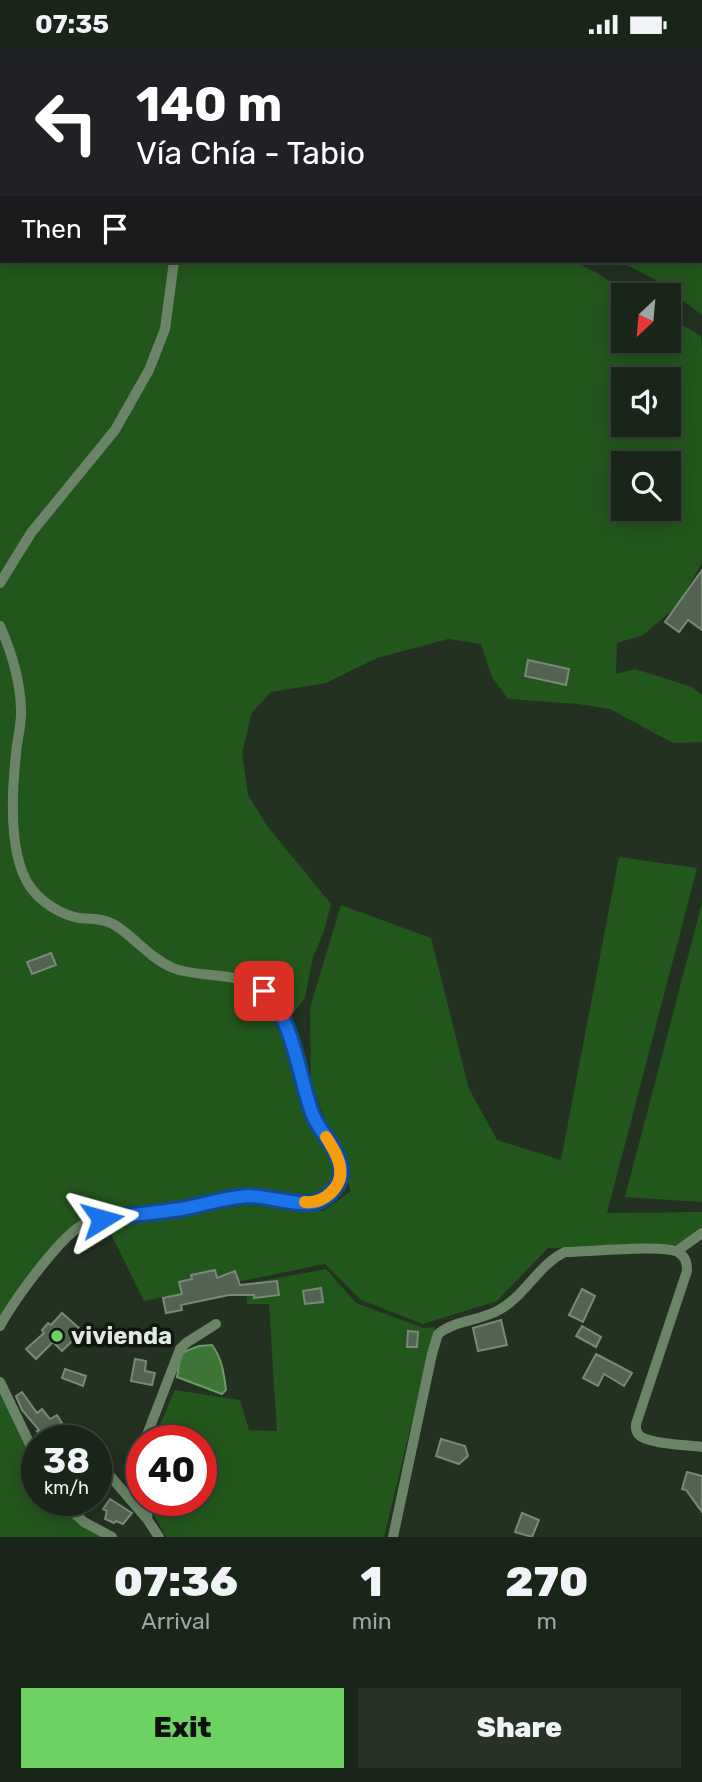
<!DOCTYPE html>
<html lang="en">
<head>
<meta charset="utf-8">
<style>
	:root { --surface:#1a2519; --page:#273126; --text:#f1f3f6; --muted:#9fa5a2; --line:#384238; --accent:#6cd362 }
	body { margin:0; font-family:Rubik,sans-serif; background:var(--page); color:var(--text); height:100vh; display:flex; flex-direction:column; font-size:26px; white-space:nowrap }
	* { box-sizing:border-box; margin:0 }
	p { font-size:23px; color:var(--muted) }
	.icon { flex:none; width:38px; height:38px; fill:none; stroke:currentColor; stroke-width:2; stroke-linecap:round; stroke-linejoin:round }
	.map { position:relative; height:1488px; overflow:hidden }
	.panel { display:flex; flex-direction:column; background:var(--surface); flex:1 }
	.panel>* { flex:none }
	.hud { position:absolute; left:0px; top:0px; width:704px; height:214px; box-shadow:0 4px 18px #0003,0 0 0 2px var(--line); background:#202124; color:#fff; overflow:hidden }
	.needle { width:46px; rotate:206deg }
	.fabs { position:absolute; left:611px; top:234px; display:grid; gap:14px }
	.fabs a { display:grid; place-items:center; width:70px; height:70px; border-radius:0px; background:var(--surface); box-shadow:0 4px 18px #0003,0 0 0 2px var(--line); font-size:35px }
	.speed { position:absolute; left:21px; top:1376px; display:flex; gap:14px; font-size:35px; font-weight:700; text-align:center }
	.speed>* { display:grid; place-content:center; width:91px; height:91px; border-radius:50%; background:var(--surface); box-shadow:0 4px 18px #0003,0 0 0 2px var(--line); line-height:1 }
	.speed small { font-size:18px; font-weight:400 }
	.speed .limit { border:10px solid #d22; background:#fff; color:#111 }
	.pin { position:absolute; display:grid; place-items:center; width:60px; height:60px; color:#fff; margin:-30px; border-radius:14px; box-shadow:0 4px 10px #0006 }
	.me { position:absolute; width:77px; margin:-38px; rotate:82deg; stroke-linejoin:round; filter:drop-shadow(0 0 5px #0008) }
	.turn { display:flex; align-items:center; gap:24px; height:147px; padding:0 21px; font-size:32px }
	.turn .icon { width:91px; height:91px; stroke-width:2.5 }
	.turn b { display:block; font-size:49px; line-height:60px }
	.then { display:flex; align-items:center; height:66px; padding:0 21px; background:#0003; gap:14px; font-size:26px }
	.eta { display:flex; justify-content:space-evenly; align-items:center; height:119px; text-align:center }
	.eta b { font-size:42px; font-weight:800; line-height:49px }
	.primary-button { display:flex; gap:14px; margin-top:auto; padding:14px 21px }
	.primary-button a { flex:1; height:80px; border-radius:0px; background:var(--accent); color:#111; font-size:28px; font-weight:800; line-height:80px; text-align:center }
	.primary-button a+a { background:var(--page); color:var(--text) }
	.status { display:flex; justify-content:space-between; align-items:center; height:49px; padding:0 35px; background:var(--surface); direction:ltr }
	.status svg { height:19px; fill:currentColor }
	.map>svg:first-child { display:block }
</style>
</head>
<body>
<div class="status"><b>07:35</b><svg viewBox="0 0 49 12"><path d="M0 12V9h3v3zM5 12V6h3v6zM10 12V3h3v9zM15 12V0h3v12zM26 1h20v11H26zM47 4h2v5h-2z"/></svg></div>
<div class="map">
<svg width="702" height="1488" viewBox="0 0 702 1488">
	<rect width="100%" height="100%" fill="#233121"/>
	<path fill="#22571c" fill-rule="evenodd" d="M0,0h689l-687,2v210h571l24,12 35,23h-9v45h45l1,-24 32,19 1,15v212l-25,43 -34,29 -26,8 -1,31 19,-5 57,18 10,8v47l-29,1 -63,-34 -32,-5 -70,-5 -16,-22 -11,-33 -33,-5 -71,19 -51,25 -55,9 -19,20 -10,41 6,42 19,31 64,78 -7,27 -11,26 -8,41 -19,25 19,68 36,80 -16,27 -75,-2 -172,30 -78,100zM623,331h45v45h-45zM623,415h45v45h-45z
		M702,23v243l-48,-36 -35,-18h83z
		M619,808l78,11 -90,345 95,-1v24l-17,9 -137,3 -51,53 -74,23 -62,-24 -36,-36 -181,37 -37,-75 139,-21 77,6 28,-20 -40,-109 -1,-74 31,-103 90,33 38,151 28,51 64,20z
		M702,854v299l-77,-5z
		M326,1220l30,34 67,25 12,-1 -51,210h-218l-11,-20 -4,-17h50v-60h-48l22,-50 65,10 9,30 28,1 -8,-127h-22l-1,-20z
		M0,1333l37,77v41h22l53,37h-112z"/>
	<path fill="#3c7636" stroke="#6d9869" stroke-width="2" d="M212,1296c10,13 12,29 14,45l-4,4 -45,-17 4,-24 18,-7z"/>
	<path fill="#536351" stroke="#798977" stroke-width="2" d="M702,521v60l-14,-10 -9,12 -14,-10z
		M528,611l41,9 -3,16 -41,-9z
		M51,904l5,12 -24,9 -5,-12z
		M215,1221l2,8 18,-7 5,14 37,-4 2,14 -25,3v-3h-25l-48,10 1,5 -16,3 -3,-15 19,-4 -3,-12 13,-3 -1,-4z
		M321,1239l2,14 -18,2 -2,-13z
		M582,1240l13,7 -12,26 -14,-7z
		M62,1264l17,15 -6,7 2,3 -13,13 -9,-9 -17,17 -10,-10 18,-16 -2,-3 6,-7 3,2z
		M501,1271l6,25 -29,6 -5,-23z
		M582,1277l19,11 -5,10 -20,-11z
		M408,1282l10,1 -1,15h-10z
		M596,1305l36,19 -8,13 -20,-12 -6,12 -15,-8z
		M135,1310l11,2 -1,10 10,2 -3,12 -21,-4z
		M65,1320l21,7 -3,10 -21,-8z
		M22,1343l15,21 5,-4 8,10 7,-4 5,8 -9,6 9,11h-18l-7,-9 2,-1 -17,-20 -6,-14z
		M441,1390l24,7 3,10 -9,8 -23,-8z
		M687,1423l15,4v36l-16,-22 -4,-1z
		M110,1450l22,14 -9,11 -7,-3 -2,2 -9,-4 2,-8 -4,-2z
		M522,1464l17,7 -7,17 -17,-5z"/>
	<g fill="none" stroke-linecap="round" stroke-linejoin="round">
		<path stroke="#6b8467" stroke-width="10" d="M205,2l1,-2
			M0,534l31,-50 84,-103 34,-60 16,-41 9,-68
			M0,577c12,27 20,53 21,83 1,15 -4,30 -5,45 -4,37 -8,103 15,134 11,15 31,27 48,30 11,1 23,0 34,6 21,12 36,34 60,44 28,11 65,2 93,24 26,22 34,89 47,122 4,10 11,20 17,29 12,21 16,46 -10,58 -17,6 -50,-4 -68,-5 -26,0 -49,9 -74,13 -29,4 -62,3 -90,13 -25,9 -75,80 -88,104
			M677,1202l25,-18
			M0,1333l37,77
			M145,1391l35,-91 6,-6 30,-19
			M142,1401c-5,12 -9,20 0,31
			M111,1428l36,42 12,18
			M59,1451l25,22 28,15
			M147,1470l2,-19
			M393,1488l39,-183 6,-20c17,-14 42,-13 61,-24 27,-15 39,-45 66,-58 22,0 97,-8 113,0 8,5 9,11 9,19l-51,153c0,4 -1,7 3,11 8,9 50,10 63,12"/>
	</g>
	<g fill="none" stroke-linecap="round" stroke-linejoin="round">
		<defs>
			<path id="route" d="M102,1170c26,-4 53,-6 79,-10 23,-4 45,-12 68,-13 19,0 51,11 68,6 13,-5 25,-19 24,-32 -2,-22 -22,-38 -29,-57 -14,-39 -18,-92 -48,-122"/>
		</defs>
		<use href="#route" stroke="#114b97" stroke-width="18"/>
		<use href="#route" stroke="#1a73e8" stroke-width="12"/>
		<path stroke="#f59e0b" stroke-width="12" d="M305,1153c18,2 38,-14 35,-34 -1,-11 -8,-21 -14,-31"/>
	</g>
	<circle fill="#6cd362" stroke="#111710" stroke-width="2.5" cx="57" cy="1287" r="7"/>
	<g text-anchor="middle" stroke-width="7" stroke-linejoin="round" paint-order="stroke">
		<g font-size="24" font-weight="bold" fill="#e0e9df" stroke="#111710" text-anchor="start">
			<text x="71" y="1295">vivienda</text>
		</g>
	</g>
</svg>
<div class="fabs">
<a><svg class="needle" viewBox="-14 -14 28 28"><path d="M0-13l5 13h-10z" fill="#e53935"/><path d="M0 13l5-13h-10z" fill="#9fa5a2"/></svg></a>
<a><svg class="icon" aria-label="sound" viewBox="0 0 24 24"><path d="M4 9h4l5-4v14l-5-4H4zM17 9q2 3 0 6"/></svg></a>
<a><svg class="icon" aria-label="search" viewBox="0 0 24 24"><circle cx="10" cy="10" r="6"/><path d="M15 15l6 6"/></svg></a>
</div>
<div class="speed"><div>38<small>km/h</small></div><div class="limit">40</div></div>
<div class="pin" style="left:264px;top:942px;background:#d93025"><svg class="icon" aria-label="arrive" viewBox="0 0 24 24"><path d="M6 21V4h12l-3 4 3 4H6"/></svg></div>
<svg class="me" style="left:102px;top:1170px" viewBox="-20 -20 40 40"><path d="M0-17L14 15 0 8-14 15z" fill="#1a73e8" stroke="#fff" stroke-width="4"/></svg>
<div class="hud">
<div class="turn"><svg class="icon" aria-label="left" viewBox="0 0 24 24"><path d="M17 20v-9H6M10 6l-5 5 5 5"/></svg><div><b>140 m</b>Vía Chía - Tabio</div></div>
<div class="then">Then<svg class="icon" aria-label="arrive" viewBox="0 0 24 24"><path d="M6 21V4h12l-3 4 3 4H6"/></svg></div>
</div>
</div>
<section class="panel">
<div class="eta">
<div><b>07:36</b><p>Arrival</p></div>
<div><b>1</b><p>min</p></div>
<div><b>270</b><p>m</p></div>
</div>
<div class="primary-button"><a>Exit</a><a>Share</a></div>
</section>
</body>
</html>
